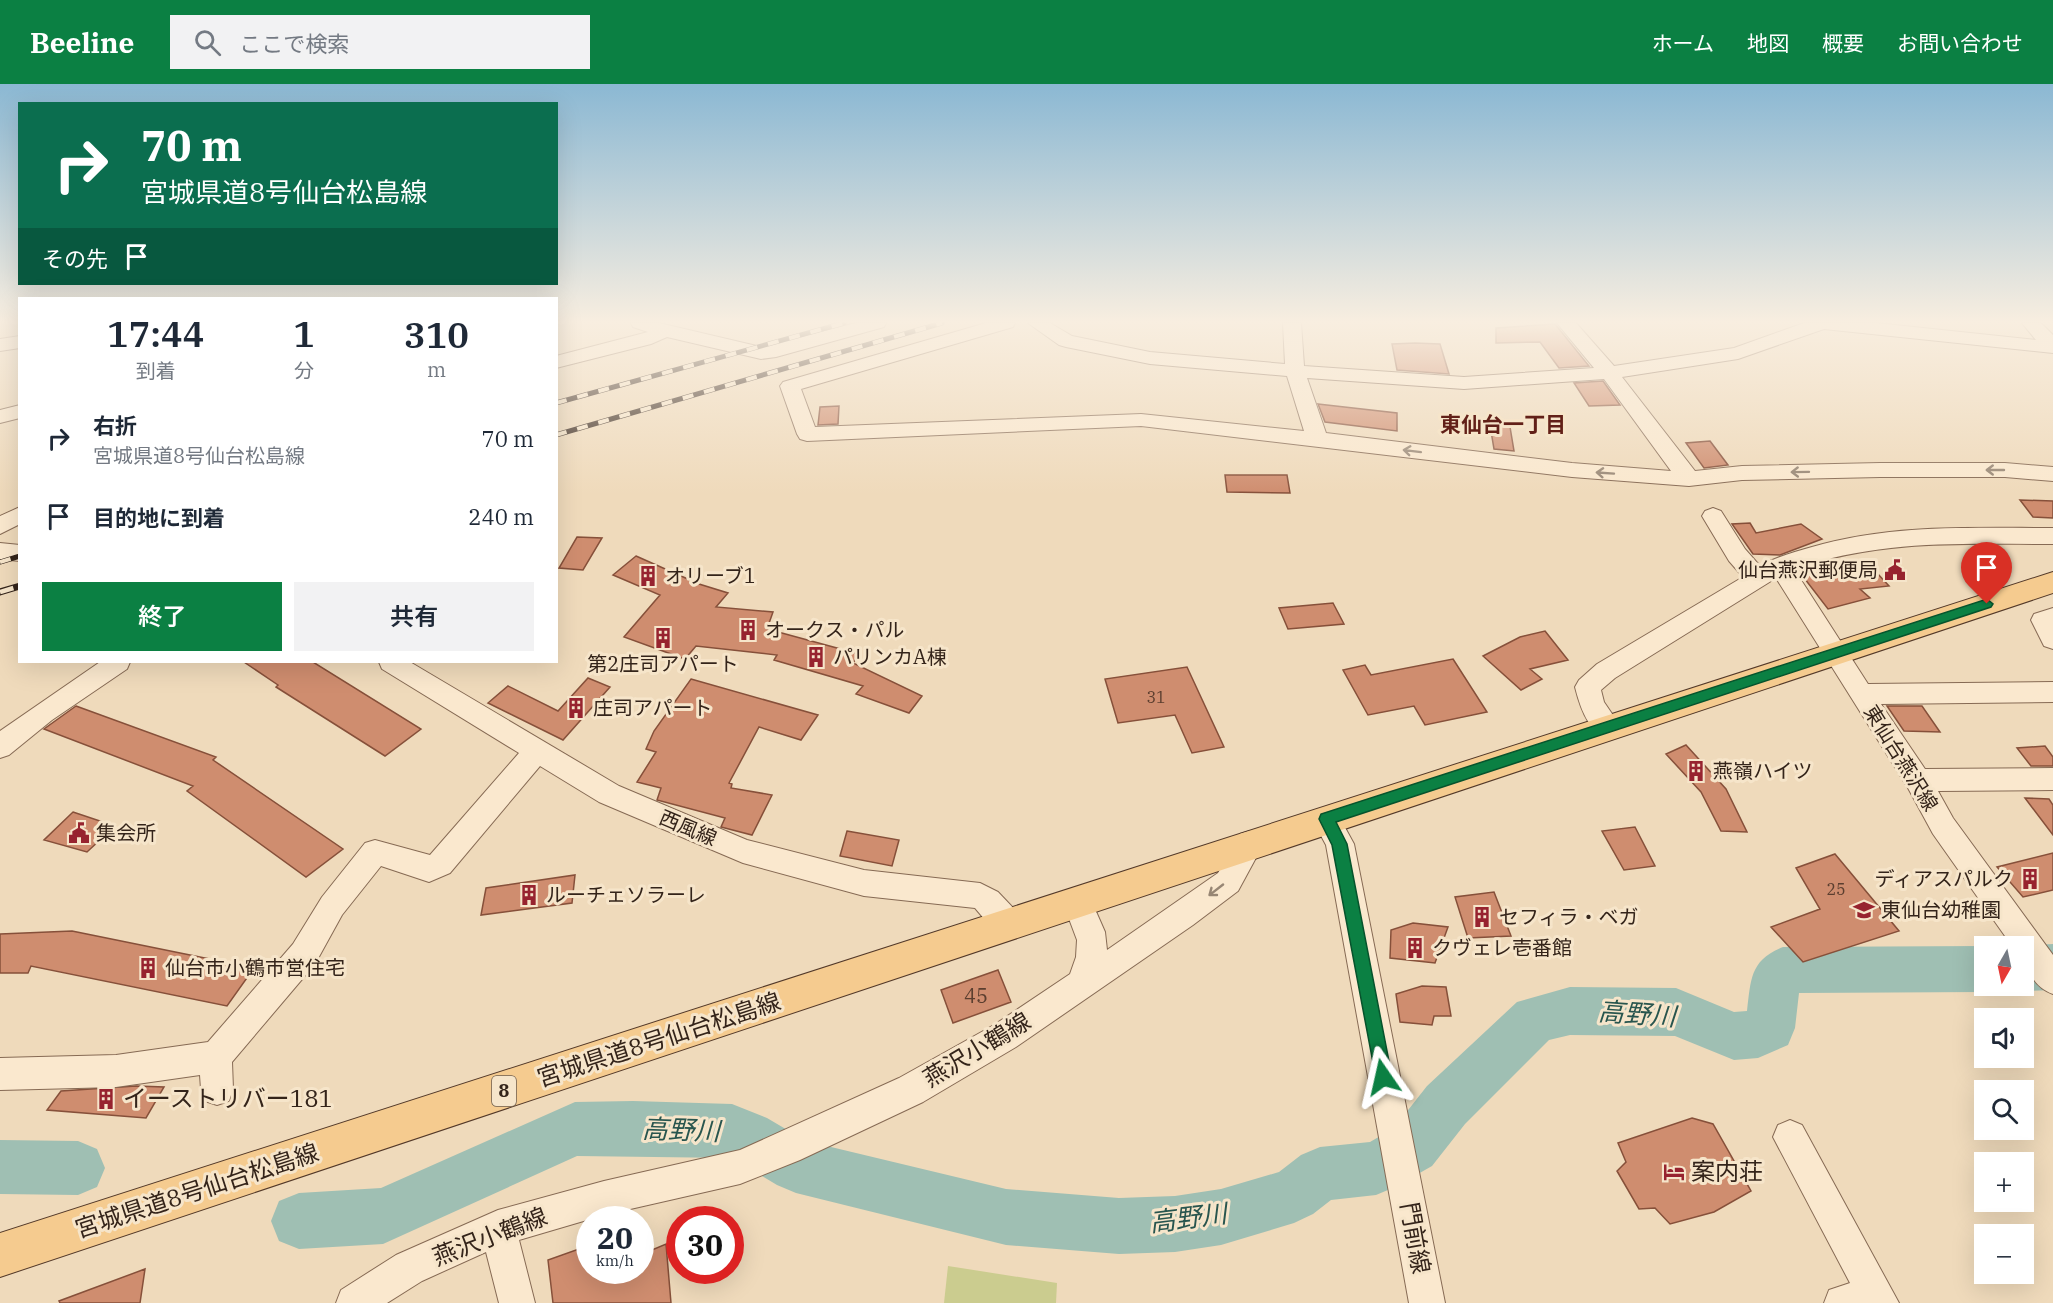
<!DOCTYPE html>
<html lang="ja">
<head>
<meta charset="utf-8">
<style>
	:root { --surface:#fff; --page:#f2f2f3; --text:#1f2937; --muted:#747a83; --accent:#0b8043 }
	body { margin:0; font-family:"IBM Plex Serif","Noto Sans JP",serif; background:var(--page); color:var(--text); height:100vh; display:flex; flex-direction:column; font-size:22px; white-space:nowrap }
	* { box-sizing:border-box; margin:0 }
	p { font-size:20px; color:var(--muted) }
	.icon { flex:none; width:33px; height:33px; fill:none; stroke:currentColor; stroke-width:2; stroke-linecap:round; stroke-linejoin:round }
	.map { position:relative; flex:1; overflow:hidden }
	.details { position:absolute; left:18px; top:213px; width:540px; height:366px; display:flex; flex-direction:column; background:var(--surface); border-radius:0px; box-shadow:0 6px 24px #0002 }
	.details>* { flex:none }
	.top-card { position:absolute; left:18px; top:18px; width:540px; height:183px; border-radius:0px; box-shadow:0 6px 24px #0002; background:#0b6e4f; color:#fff; overflow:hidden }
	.needle { width:39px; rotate:189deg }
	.buttons { position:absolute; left:1974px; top:852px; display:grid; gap:12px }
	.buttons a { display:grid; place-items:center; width:60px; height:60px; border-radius:0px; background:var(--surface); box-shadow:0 6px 24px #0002; font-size:30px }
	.speed { position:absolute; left:576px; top:1122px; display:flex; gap:12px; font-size:30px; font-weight:700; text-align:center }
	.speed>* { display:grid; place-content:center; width:78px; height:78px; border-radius:50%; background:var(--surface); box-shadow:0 6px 24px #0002; line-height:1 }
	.speed small { font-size:15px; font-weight:400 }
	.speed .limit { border:9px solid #d22; background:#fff; color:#111 }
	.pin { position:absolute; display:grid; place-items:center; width:51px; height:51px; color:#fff; margin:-62px -26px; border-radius:50% 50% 50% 0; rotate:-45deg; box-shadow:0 0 6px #0007 }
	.pin .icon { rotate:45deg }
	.me { position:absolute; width:66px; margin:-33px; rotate:349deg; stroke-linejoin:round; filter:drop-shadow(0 0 4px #0008) }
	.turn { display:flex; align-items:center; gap:21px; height:126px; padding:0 24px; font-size:27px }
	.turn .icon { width:78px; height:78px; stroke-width:2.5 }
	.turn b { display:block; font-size:42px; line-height:51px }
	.then { display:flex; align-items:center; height:57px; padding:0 24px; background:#0003; gap:12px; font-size:22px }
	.eta { display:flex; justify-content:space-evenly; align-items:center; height:102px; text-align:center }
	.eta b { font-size:36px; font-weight:600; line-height:42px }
	.button { display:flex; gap:12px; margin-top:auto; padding:12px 24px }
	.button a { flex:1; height:69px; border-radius:0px; background:var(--accent); color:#fff; font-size:24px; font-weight:600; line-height:69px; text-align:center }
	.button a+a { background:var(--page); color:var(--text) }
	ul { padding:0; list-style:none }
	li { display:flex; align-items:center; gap:18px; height:78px; padding:0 24px }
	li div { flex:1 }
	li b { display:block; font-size:22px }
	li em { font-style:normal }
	header { display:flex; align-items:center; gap:36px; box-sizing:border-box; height:84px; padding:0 30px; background:var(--accent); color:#fff }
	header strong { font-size:28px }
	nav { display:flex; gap:33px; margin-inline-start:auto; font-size:21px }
	.search { width:420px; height:54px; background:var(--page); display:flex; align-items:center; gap:15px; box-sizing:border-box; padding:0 21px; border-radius:0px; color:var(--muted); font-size:22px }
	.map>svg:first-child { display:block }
</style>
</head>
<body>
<header>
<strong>Beeline</strong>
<div class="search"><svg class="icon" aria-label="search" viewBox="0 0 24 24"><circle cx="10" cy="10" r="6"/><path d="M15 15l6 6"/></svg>ここで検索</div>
<nav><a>ホーム</a><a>地図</a><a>概要</a><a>お問い合わせ</a></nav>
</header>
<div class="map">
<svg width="2053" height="1219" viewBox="0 0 2053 1219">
	<rect width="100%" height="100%" fill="#efdabb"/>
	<path fill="#cbcc8f" d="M948,1182l109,17 -1,20h-112z"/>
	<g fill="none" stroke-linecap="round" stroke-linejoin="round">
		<path fill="#9fbfb3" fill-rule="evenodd" d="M2053,860v46l-29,1 -13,-5h13v-40h-3z
			M1984,862v40h16l-16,6 -185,1 -4,35 -7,17 -30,13 -24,2 -59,-24 -105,-1 -21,5 -84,84 -33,42 -37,21 -19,8 -45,5 -18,14 -19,9 -73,22 -46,7 -56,2 -113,-9 -210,-52 -19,-8 -45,-27 -155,-2 -194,88 -84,5 -20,-8 -8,-20 8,-20 20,-8 82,-5 194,-86 58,-1 99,3 35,14 39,23 200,48 113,9 56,-2 46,-7 58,-17 22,-17 19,-8 50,-5 24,-14 33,-42 90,-84 53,-15 106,1 58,24 13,-1c4,-32 3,-51 36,-64z
			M0,1056l78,1 19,8 8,19 -8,19 -19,8 -78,-1z"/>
	</g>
	<path fill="#cf8d6f" stroke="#86503a" stroke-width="1.5" d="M1555,240l34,42 -30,2 -19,-26 -44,1v-15z
		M1415,259l25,1 9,30 -52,-4 -5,-26z
		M1603,297l17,24 -31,1 -15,-23z
		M1318,320l79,9v18l-72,-9z
		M839,322l-1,18 -20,1 2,-18z
		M1490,341l20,2 4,24 -20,-2z
		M1710,357l18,24 -24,3 -18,-25z
		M1225,391h62l3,18 -63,-1z
		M2020,416l33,1v17l-20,-1z
		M1750,439l6,10 45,-9 21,15 -42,16 -27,-1 -21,-30z
		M577,453l25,1 -19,32 -24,-2z
		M636,472l63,28 29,9 -12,14 57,5 -6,17 92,25 -6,9 69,33 -13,17 -53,-19 7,-8 -89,-26 3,-5 -81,-9 -11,13 -61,-22 36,-42 -47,-20z
		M1864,475l25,27 -29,3 10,9 -42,11 -30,-39z
		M1333,519l11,21 -56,5 -9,-21z
		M1545,547l23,29 -38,9 12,10 -21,11 -38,-34 37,-19z
		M1453,575l34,53 -62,13 -11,-19 -46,9 -25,-45 22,-5 6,10z
		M244,578h69l108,67 -36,27 -109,-69 2,-2z
		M1187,583l37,80 -32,6 -17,-38 -57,8 -13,-44z
		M588,594l22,9 -47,53 -75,-37 20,-17 50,25z
		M691,595l127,36 -17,25 -42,-13 -30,56 3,1 -1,4 41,7 -20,40 -31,-8 4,-9 -68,-18 4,-12 -24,-6 19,-30 -10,-3 8,-18z
		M76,622l140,51 -3,3 130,89 -37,28 -119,-86 6,-5 -149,-57z
		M1887,622h35l18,26 -36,-1z
		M1686,661l40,44 21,43 -26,-1 -20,-39 -35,-38z
		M2045,662l8,11v9h-22l-14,-18z
		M2025,714l24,1 4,6v30z
		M73,728l42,14 -28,26 -43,-12z
		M1635,743l20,39 -31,4 -22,-39z
		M847,747l52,9 -7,26 -52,-10z
		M2053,769v37l-30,7 -26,-30z
		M1835,770l64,77 -96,31 -32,-35 49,-18 -24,-41z
		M575,791l-3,28 -91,12 5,-27z
		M1494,808l17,44 -43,2 -13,-41z
		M1413,839l35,4 -13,36 -45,-5 1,-28z
		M72,847l182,37 -27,38 -196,-40 -3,7h-28v-39z
		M998,886l13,32 -58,21 -12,-33z
		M1422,902l24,1 5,29h-17l-2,9 -32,-3 -4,-28z
		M136,1002l28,1 -18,31 -99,-8 14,-19z
		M1692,1034l21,6 38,67 -37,21 -44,12 -15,-16 -16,1 -22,-38 9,-9 -8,-19z
		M666,1160l5,59h-118l-5,-43 42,-15v25h50v-15z
		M145,1185l-5,34h-80l-1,-2z"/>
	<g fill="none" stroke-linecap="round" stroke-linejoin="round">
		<defs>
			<path id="minor" d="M631,239h28l102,24 95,-24h30l-2,4 -108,30 -15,2 -94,-22 -16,7 -95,24v-12l92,-24 -15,-5z
				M986,239h29l-2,4 -212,62 14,38 326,-13 163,17 -17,-55 -137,-12 -84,-17 -7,-2 -31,-22h22l22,13 78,16 135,12 -2,-41h18l3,43 160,11 130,-9 -37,-45h19l38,43 120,-18 70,-25h72l160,17 -14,-17h19l12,12v18l-229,-24 -86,30 -116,18 73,94 47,-5 138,-3h125l48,4v14l-48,-4h-125l-138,3 -53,6 -117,-9 -431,-51 -334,15 -7,-2 -3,-5 -17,-48 3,-4zM1307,294l157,11 140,-10 67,92 -99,-8 -246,-30z
				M20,252v12l-20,3v-12z
				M20,321v13l-20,5v-13z
				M20,423v17l-20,10v-18z
				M1713,424l8,3 24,38 15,17c16,-9 34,-14 52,-19 79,-23 159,-19 241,-19v16c-92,0 -170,-5 -259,25l74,115 185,-2v20l-172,2 44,65 128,-1v22l-115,1 15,27 100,137v39c-20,-7 -29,-27 -29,-48h-12l-79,-112 -25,-46 -132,-210 -161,100 -14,12 3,12 17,25 -4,7c-26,9 -37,-27 -42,-47l4,-7 18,-16 146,-87 -14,-16 -27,-45 3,-5z
				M0,459l20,2v16l-20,-2z
				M2053,524v41l-9,-3 -13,-26 3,-6z
				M100,578h30l-3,7 -75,51 -43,35 -9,3v-27z
				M379,578h31l209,124 128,54 117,30 116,13 18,9 21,22 4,10 -4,10 -11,3 -11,-3 -22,-26 -111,-12 -121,-33 -144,-61 -59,-36 -90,107 -21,9 -48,-16 -39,49 -27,49 -83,98 1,27 -4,12 -12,4 -12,-4 -4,-12 -1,-14 -84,12 -116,3v-32l116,-3 92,-13 85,-98 29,-47 43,-54 10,-3 55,15 89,-102 -137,-84z
				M1326,723l10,4 18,33 91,459h-36l-83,-458 -14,-26 4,-8z
				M1250,747l10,3 4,9 -26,48 -45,34 -177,122 -93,55 -123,58 -60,24 -136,31 -85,25 16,63h-36l-13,-51 -64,29 -35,22h-51l5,-13 55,-35 102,-45 106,-29 136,-31 159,-72 95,-53 76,-51 6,-17 1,-17 -15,-40 5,-9 10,-4 10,4 18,41 2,18 111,-77 22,-39z
				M1790,1036l12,5 97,178h-75l5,-13 21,-7 -77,-146 5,-12z"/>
			<path id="major" d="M2053,488v21l-2053,684v-44z"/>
		</defs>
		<use href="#minor" stroke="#866a54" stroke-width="2"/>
		<use href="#major" stroke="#533929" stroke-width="2"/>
		<use href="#minor" fill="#fae8ce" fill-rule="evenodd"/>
		<use href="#major" fill="#f5cb8f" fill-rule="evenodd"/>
		<defs>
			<path id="rail-far1" d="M556,319l288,-80
				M556,351l386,-112
				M0,478l20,-6"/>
			<path id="rail" d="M0,508l20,-6"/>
		</defs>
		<use href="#rail-far1" stroke="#34241a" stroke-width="5"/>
		<use href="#rail" stroke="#34241a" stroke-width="7"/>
		<use href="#rail-far1" stroke="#f6e5ca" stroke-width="4" stroke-dasharray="11" stroke-linecap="butt"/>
		<use href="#rail" stroke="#f6e5ca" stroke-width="4.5" stroke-dasharray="14" stroke-linecap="butt"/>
	</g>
	<defs><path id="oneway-shaft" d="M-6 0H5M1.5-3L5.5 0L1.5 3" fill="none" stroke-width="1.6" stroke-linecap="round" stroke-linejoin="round" transform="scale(1.5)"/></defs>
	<g stroke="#978674">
		<use href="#oneway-shaft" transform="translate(1412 367) rotate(-173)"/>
		<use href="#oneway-shaft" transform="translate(1995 386) rotate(180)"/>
		<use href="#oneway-shaft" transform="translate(1800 388) rotate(179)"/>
		<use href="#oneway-shaft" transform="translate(1605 389) rotate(-176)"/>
		<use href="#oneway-shaft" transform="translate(1216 806) rotate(142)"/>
	</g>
	<linearGradient id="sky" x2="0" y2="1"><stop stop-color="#8bb8d3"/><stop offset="0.58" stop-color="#f8eee0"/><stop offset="1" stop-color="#f8eee0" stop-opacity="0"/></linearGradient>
	<rect width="2053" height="410" fill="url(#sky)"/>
	<path fill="#0b8043" stroke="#07532c" stroke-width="1.5" d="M1987,515l6,5 -2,3 -655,215 11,22 45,233 -3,7 -6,2 -6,-2 -45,-239 -13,-26 2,-5z"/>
	<defs>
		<symbol id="civic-bare" viewBox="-9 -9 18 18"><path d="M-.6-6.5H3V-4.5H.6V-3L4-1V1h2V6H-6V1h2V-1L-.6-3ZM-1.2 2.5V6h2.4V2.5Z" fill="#97232f" stroke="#f6e5ca" stroke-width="2.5" paint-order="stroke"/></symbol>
		<symbol id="building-bare" viewBox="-9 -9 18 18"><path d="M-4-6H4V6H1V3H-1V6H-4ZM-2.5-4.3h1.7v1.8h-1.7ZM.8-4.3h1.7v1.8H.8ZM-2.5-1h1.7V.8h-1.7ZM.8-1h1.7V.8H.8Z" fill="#97232f" stroke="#f6e5ca" stroke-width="2.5" paint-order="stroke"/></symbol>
		<symbol id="school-bare" viewBox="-9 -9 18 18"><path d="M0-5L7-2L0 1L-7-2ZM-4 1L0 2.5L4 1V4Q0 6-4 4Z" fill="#97232f" stroke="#f6e5ca" stroke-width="2.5" paint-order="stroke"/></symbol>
		<symbol id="hotel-bare" viewBox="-9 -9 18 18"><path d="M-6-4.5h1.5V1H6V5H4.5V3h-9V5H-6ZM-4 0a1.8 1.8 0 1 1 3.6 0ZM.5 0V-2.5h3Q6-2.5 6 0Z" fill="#97232f" stroke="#f6e5ca" stroke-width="2.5" paint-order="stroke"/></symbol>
	</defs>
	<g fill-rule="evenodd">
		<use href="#civic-bare" x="1880" y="471" width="30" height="30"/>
		<use href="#building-bare" x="633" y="477" width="30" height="30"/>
		<use href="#building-bare" x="733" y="531" width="30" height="30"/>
		<use href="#building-bare" x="648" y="539" width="30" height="30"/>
		<use href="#building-bare" x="801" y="558" width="30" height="30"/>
		<use href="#building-bare" x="561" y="609" width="30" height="30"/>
		<use href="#building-bare" x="1681" y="672" width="30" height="30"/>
		<use href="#civic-bare" x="64" y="734" width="30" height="30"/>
		<use href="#building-bare" x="2015" y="780" width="30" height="30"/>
		<use href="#building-bare" x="514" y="796" width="30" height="30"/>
		<use href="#school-bare" x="1849" y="811" width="30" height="30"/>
		<use href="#building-bare" x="1467" y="818" width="30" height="30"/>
		<use href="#building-bare" x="1400" y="849" width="30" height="30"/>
		<use href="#building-bare" x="133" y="869" width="30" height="30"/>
		<use href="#building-bare" x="91" y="1000" width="30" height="30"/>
		<use href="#hotel-bare" x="1659" y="1073" width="30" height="30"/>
	</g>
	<g text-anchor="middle" stroke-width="6" stroke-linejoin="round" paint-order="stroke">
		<g font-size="16" fill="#5b3e2f">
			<text x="1156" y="619">31</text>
			<text x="1836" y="811">25</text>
		</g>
		<rect fill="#f6e5ca" stroke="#6e5e4f" stroke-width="1.5" x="492" y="992" width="24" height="30" rx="4.5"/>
		<g font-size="18" font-weight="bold" fill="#34241a">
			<text x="504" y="1013">8</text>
		</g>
		<g font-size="20" fill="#34241a" stroke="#f6e5ca" text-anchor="start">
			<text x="1878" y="493" text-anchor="end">仙台燕沢郵便局</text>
			<text x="665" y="499">オリーブ1</text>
			<text x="765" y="553">オークス・パル</text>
			<text x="833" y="580">パリンカA棟</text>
			<text x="663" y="587" text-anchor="middle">第2庄司アパート</text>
			<text x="593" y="631">庄司アパート</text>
			<text x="1713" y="694">燕嶺ハイツ</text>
			<text x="96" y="756">集会所</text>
			<text x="2013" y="802" text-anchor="end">ディアスパルク</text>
			<text x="546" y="818">ルーチェソラーレ</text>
			<text x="1881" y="833">東仙台幼稚園</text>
			<text x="1499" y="840">セフィラ・ベガ</text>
			<text x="1432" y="871">クヴェレ壱番館</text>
			<text x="165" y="891">仙台市小鶴市営住宅</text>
		</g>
		<g font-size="20" fill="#34241a" stroke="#f6e5ca">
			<text transform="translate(1901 674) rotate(58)" y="7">東仙台燕沢線</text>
			<text transform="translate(688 744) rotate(23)" y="7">西風線</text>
		</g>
		<g font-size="20" fill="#5b3e2f">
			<text x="976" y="919">45</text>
		</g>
		<g font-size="21" font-weight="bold" fill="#622018" stroke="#f6e5ca">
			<text x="1503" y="348">東仙台一丁目</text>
		</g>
		<g font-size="24" fill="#34241a" stroke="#f6e5ca">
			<text transform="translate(659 956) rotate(-18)" y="8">宮城県道8号仙台松島線</text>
			<text transform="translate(977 966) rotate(-31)" y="8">燕沢小鶴線</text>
			<text transform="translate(197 1107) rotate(-18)" y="8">宮城県道8号仙台松島線</text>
			<text transform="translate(490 1153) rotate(-21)" y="8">燕沢小鶴線</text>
			<text transform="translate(1415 1154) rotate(80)" y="8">門前線</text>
		</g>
		<g font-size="24" fill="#34241a" stroke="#f6e5ca" text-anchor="start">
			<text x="123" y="1023">イーストリバー181</text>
			<text x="1691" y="1096">案内荘</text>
		</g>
		<g font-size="26" font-style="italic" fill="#28554e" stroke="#f6e5ca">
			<text transform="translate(1637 930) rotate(4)" y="9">高野川</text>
			<text transform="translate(681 1046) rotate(2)" y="9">高野川</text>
			<text transform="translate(1188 1134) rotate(-7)" y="9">高野川</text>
		</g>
	</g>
</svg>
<div class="buttons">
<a><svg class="needle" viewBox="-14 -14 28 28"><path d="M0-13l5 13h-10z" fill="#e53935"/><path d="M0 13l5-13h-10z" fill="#747a83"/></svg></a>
<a><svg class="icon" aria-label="sound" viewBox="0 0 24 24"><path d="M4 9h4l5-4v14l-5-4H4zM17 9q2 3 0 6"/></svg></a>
<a><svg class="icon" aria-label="search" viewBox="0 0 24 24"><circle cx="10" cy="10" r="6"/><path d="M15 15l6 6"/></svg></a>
<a>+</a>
<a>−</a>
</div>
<div class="speed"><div>20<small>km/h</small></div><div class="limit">30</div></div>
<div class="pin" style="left:1987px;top:520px;background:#d93025"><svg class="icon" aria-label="arrive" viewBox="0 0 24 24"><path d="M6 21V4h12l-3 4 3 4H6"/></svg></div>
<svg class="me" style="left:1383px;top:993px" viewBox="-20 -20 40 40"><path d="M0-17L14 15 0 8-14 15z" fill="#0b8043" stroke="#fff" stroke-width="4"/></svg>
<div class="top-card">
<div class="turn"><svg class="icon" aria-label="right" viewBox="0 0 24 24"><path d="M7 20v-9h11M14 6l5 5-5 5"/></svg><div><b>70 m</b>宮城県道8号仙台松島線</div></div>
<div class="then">その先<svg class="icon" aria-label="arrive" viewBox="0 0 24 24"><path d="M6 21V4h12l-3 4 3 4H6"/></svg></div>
</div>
<section class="details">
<div class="eta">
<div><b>17:44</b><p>到着</p></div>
<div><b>1</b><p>分</p></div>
<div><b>310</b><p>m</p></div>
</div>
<ul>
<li><svg class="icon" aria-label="right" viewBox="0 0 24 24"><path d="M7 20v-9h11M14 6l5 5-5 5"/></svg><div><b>右折</b><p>宮城県道8号仙台松島線</p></div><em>70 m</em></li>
<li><svg class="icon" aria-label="arrive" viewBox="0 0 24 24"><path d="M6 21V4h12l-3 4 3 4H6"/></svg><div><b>目的地に到着</b></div><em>240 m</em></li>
</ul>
<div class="button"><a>終了</a><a>共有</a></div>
</section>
</div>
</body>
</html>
